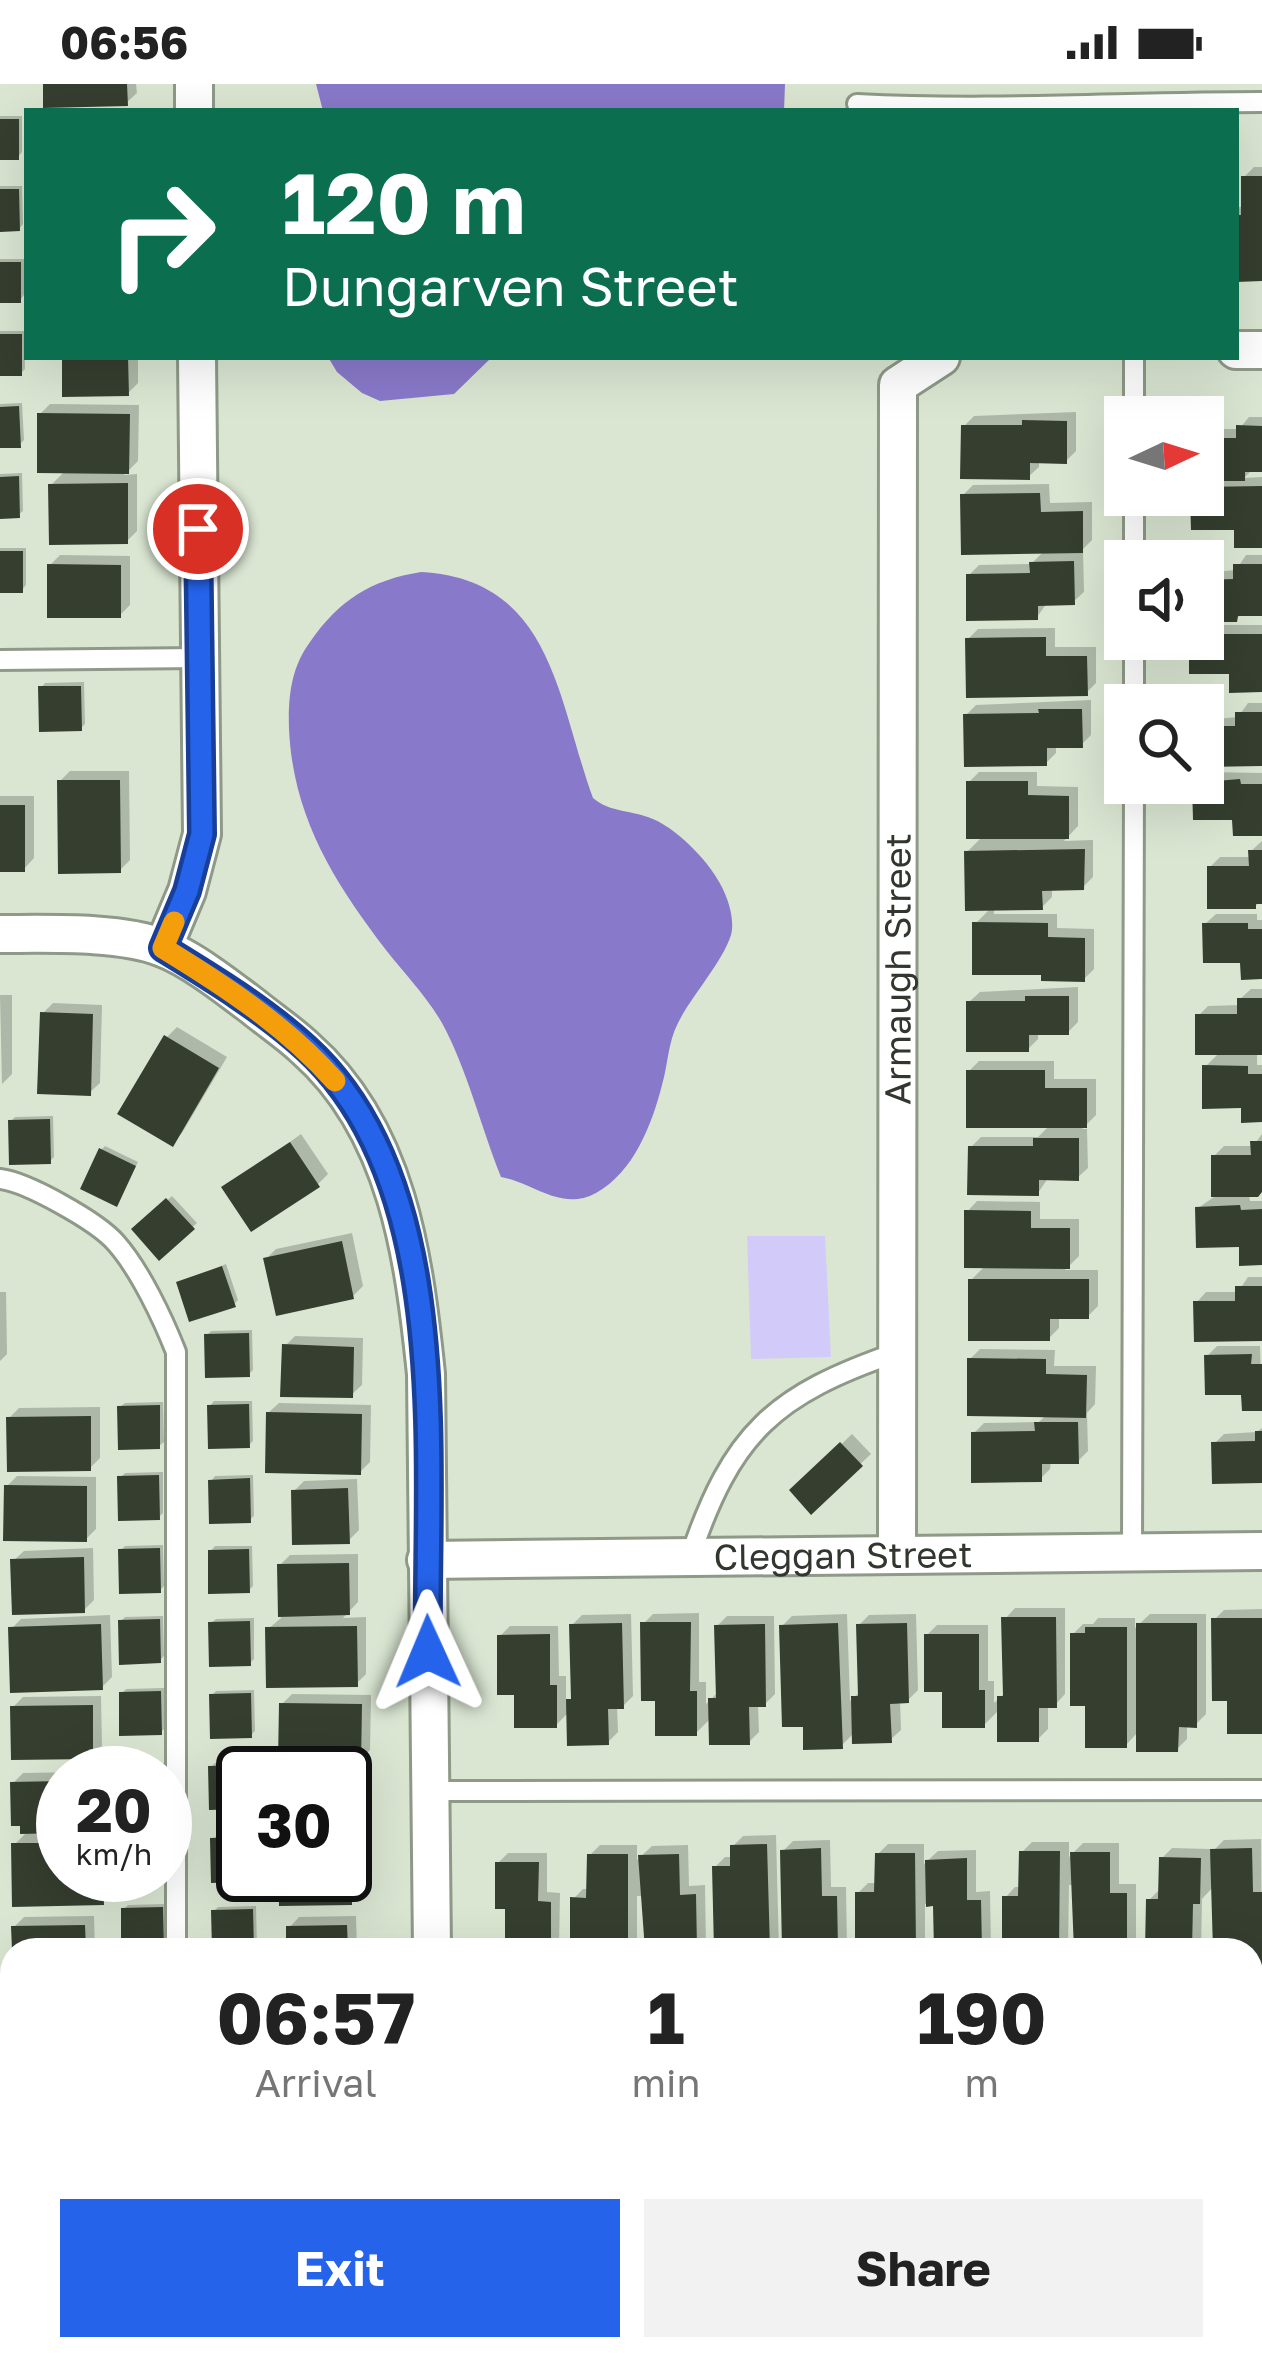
<!DOCTYPE html>
<html lang="en">
<head>
<meta charset="utf-8">
<style>
	:root { --surface:#fff; --page:#f2f2f2; --text:#222; --muted:#767676; --accent:#2563eb }
	body { margin:0; font-family:"Golos Text",sans-serif; background:var(--page); color:var(--text); height:100vh; display:flex; flex-direction:column; font-size:45px; white-space:nowrap }
	* { box-sizing:border-box; margin:0 }
	p { font-size:39px; color:var(--muted) }
	.icon { flex:none; width:66px; height:66px; fill:none; stroke:currentColor; stroke-width:2; stroke-linecap:round; stroke-linejoin:round }
	.map { position:relative; flex:1; overflow:hidden }
	.sheet { position:absolute; left:0px; top:1854px; width:1263px; height:423px; display:flex; flex-direction:column; background:var(--surface); border-radius:36px 36px 0 0; box-shadow:0 12px 48px #0002 }
	.sheet>* { flex:none }
	.top-card { position:absolute; left:24px; top:24px; width:1215px; height:252px; border-radius:0px; box-shadow:0 12px 48px #0002; background:#0b6e4f; color:#fff; overflow:hidden }
	.needle { width:78px; rotate:86deg }
	.tools { position:absolute; left:1104px; top:312px; display:grid; gap:24px }
	.tools a { display:grid; place-items:center; width:120px; height:120px; border-radius:0px; background:var(--surface); box-shadow:0 12px 48px #0002; font-size:60px }
	.speed { position:absolute; left:36px; top:1662px; display:flex; gap:24px; font-size:60px; font-weight:700; text-align:center }
	.speed>* { display:grid; place-content:center; width:156px; height:156px; border-radius:50%; background:var(--surface); box-shadow:0 12px 48px #0002; line-height:1 }
	.speed small { font-size:30px; font-weight:400 }
	.speed .limit { border:6px solid #111; border-radius:18px; background:#fff; color:#111 }
	.pin { position:absolute; display:grid; place-items:center; width:102px; height:102px; color:#fff; margin:-51px; border:6px solid #fff; border-radius:50%; box-shadow:0 3px 12px #0007 }
	.me { position:absolute; width:132px; margin:-66px; rotate:359deg; stroke-linejoin:round; filter:drop-shadow(0 0 9px #0008) }
	.turn { display:flex; align-items:center; gap:42px; height:252px; padding:0 60px; font-size:54px }
	.turn .icon { width:156px; height:156px; stroke-width:2.5 }
	.turn b { display:block; font-size:84px; line-height:102px }
	.eta { display:flex; justify-content:space-evenly; align-items:center; height:204px; text-align:center }
	.eta b { font-size:72px; font-weight:700; line-height:84px }
	.cta { display:flex; gap:24px; margin-top:auto; padding:24px 60px }
	.cta a { flex:1; height:138px; border-radius:0px; background:var(--accent); color:#fff; font-size:48px; font-weight:700; line-height:138px; text-align:center }
	.cta a+a { background:var(--page); color:var(--text) }
	.status { display:flex; justify-content:space-between; align-items:center; height:84px; padding:0 60px; background:var(--surface); direction:ltr }
	.status svg { height:33px; fill:currentColor }
	.map>svg:first-child { display:block }
</style>
</head>
<body>
<div class="status"><b>06:56</b><svg viewBox="0 0 49 12"><path d="M0 12V9h3v3zM5 12V6h3v6zM10 12V3h3v9zM15 12V0h3v12zM26 1h20v11H26zM47 4h2v5h-2z"/></svg></div>
<div class="map">
<svg width="1262" height="2275" viewBox="0 0 1262 2275">
	<rect width="100%" height="100%" fill="#dae6d2"/>
	<path fill="#d2cbf9" d="M747,1152h78l6,121 -80,2z"/>
	<path fill="#8979ca" d="M316,0h469l-1,27h-461z
		M328,273h164l-38,37 -74,7 -18,-8 -25,-21z
		M421,488c132,7 136,128 172,226 17,15 40,12 60,21 28,12 65,51 74,80 4,10 7,26 4,36 -9,28 -39,60 -53,88 -10,19 -10,41 -16,62 -10,39 -28,87 -66,108 -35,19 -62,-10 -95,-16 -20,-50 -34,-108 -59,-154 -15,-26 -37,-49 -56,-73 -52,-68 -93,-133 -97,-221 -1,-32 2,-61 21,-87 29,-42 61,-62 111,-70z"/>
	<path fill="#0003" d="M46,0h90l1,9 -11,10z
		M0,32h22v36l-4,5h-18z
		M1254,83h8v111l-26,1v-71l8,-2v-29z
		M0,102h22l1,38 -4,5h-19z
		M0,175h24v36l-4,5h-20z
		M0,247h25v38l-4,4h-21z
		M65,273h73v26l-10,10z
		M22,319l2,37 -5,5h-19v-41z
		M50,320l89,1 -1,56 -14,14 13,-1v57l-10,10 -76,-56 15,-15 -26,-56z
		M1076,328v39l-10,10 -27,-1v7l-11,10 -64,-51 10,-10z
		M1249,333h13v52h-9l-9,9 18,-1v68l-69,-50h10v-58l8,-8h28z
		M22,389l1,38 -5,4 -18,1v-42z
		M1049,400l1,19 42,-1v38l-9,9 1,43 -11,10 -26,1 -10,14 -68,-42 10,-10 52,-1 14,-14 -82,-55 10,-10z
		M0,464h26v37l-4,5h-22z
		M60,471l70,1v49l-10,10 -70,-50z
		M1246,471h16v58h-20l-6,6h-33v-46l33,-3z
		M1203,541h59v64l-70,-50h11z
		M1055,544v19h41v36l-10,10 -118,-54 10,-10z
		M84,598l1,42 -4,4 -40,-40 4,-5z
		M1091,616v35l-10,10h-25v8l-10,10 -80,-48 10,-10z
		M1248,619h14v60l-59,1v-44l35,-3z
		M70,687h59l1,89 -10,10 -60,-89z
		M979,688h58v14l41,1v39l-14,15 29,-1v37l-10,10h-31v10l-10,10 -48,1v6h63v14l37,1v40l-10,10 -40,-7 -69,-48 16,-16 -24,-56 16,-16 -14,-54z
		M1206,688l56,1v60l-27,-16 -32,-34z
		M0,712h34v62l-10,11h-24z
		M1262,757v60l-7,5 -45,-39 10,-10h31v-6z
		M1216,830h41v6h5v56l-57,-52z
		M1078,903v35l-10,10h-30v7l-10,10 -59,-47 11,-10z
		M1251,905h11v63h-5v13h5v54l-57,-52 15,-15 -22,-36 10,-10 32,-1v-6z
		M0,911h12v79l-10,10z
		M53,919l49,2 -2,78 -11,10 -46,-80z
		M177,943l50,30 -45,76 -10,10 -5,-106z
		M979,977h75v18h42v36l-14,14h5l1,39 -11,10h-29l-10,15 -67,-46 10,-10h57l12,-12 -81,-54z
		M53,1032l1,41 -4,4 -39,-40 4,-4z
		M301,1050l27,40 -10,10 -93,4z
		M1262,1050v55l-13,5 1,7h12v61l-64,-54 16,-11v-41l10,-10h29z
		M105,1062l33,16 -21,41 -16,-53z
		M172,1112l25,27 -38,33 -24,-26z
		M977,1117l63,1v17h39v37l-14,14h33v36l-10,10h-29v12l-10,10 -78,-58 15,-15 -19,-53z
		M352,1149l11,53 -10,10 -87,-37 10,-10z
		M226,1180l12,36 -4,4 -55,-21z
		M1248,1193h14v61l-66,-35 10,-11h32z
		M0,1208h6l1,62 -7,7z
		M252,1246l1,40 -4,4 -42,-39 4,-4z
		M295,1252l68,2 -1,47 -11,10 -66,-49z
		M1217,1262h43l2,62 -55,-52z
		M980,1265l75,1 -1,16h42l-1,38 -8,9 1,38 -10,10h-27l-1,8 -10,10 -66,-46 10,-10 55,-1 8,-8 -77,-55z
		M214,1317h38l1,40 -4,4 -39,-39z
		M163,1318l1,40 -5,4 -39,-39 5,-4z
		M279,1319l92,2 -1,57 -10,10 -92,-59z
		M100,1323v51l-10,10 -81,-50 10,-10z
		M1262,1344v52l-48,-36 10,-10 33,-2z
		M852,1350l19,20 -60,56 -18,-19z
		M163,1388v41l-4,4 -39,-39 5,-5z
		M253,1391l1,41 -5,4 -38,-39 4,-5z
		M17,1392l79,1v52l-10,10 -79,-53z
		M357,1395l2,51 -11,11 -54,-50 10,-10z
		M163,1461l1,41 -4,4 -39,-40 4,-4z
		M215,1462h37l1,40 -4,4 -38,-39z
		M93,1464l1,52 -10,10 -71,-49 11,-10z
		M358,1470v48l-15,16 23,-1v57l-10,10 -88,-55 13,-11 -1,-53 10,-10z
		M1015,1524h50v86l-10,11h-7v24l-10,10 -38,-30 -16,16 -39,-36 -18,-54 10,-10h51v56h6v22l12,-11 -1,-73z
		M1262,1525v122l-48,-111 10,-10z
		M699,1529v69h7v22l13,-13 -2,-65 10,-10h47l1,78 -10,10h-7l1,28 -10,10 -37,-25 -16,16 -38,-35 -15,-74 10,-10z
		M631,1530l2,82 -10,10h-6l1,26 -10,10 -39,-30 -13,13 -39,-33 -17,-56 10,-10h48l1,50h7v28l8,-8 -2,-71 10,-10z
		M847,1530l3,87 11,-10 -2,-66 10,-10 47,-1 2,76 -10,10h-8l1,30 -11,10 -35,-8 -14,14 -36,-23 -23,-97 10,-10z
		M1150,1530h56v100l-10,10h-9v15l-10,10 -38,-18 -13,14 -38,-42 -15,-69 10,-10h10l5,-6h37v10z
		M110,1531l2,62 -10,10 -91,-58 10,-10z
		M163,1532l1,40 -4,4 -39,-39 4,-4z
		M254,1534v41l-4,4 -39,-40 5,-4z
		M164,1604l1,40 -5,5 -38,-40 4,-4z
		M254,1606l1,41 -4,4 -39,-40 4,-4z
		M292,1610l79,1 -1,55 -10,11 -78,-57z
		M101,1612l1,50 -11,10 -78,-49 10,-10z
		M253,1678l1,11h-11v33l-32,-39 4,-4z
		M127,1679h38v10h-42z
		M360,1683l1,50 -10,10h-6v-54h-42l4,-4z
		M82,1688l-19,1v102h49l1,17 -11,10 -88,-57 14,-14 -15,-48 10,-10z
		M243,1750v41h13l-4,4 -38,1 -1,-41 5,-4z
		M776,1751l3,115h-62l-2,-83 10,-10h8v-11l10,-10z
		M1261,1755l1,124h-11v-13h-35l-2,-64 -12,13 -1,51h-53l1,-50 12,-12 1,-30 10,-10 38,1v5l14,-14z
		M345,1756h15l1,52 -11,10 -68,-27h63z
		M830,1756l1,47h15l1,63h-62l-2,-99 10,-10z
		M1032,1758h37v15l14,-14h36v41h17v66h-60l-2,-65h-5l-1,65h-63v-52l10,-11h6l1,-35z
		M888,1760h36v20l14,-13 38,-1v42l14,-1 1,59h-54l-1,-47 -11,1v46h-67v-57l10,-10h10v-29z
		M600,1761h37v15l15,-14 36,-1 1,41 16,-1 1,65h-58l-1,-54h-10v54h-64v-51l10,-10h6l1,-34z
		M508,1769h39v39l13,1 -1,57h-51v-44l-10,-43z
		M166,1820l1,40 -5,5 -38,-40 4,-4z
		M256,1822l1,41 -42,3 -1,-39 4,-4z
		M94,1832l1,34h-80l-1,-23 10,-10z
		M356,1832l1,34h-68v-22l10,-11z
		M0,2043h12v202h-12z
		M262,2265h126v10h-125z"/>
	<path fill="#353e2f" d="M43,0h84l1,22 -85,2z
		M0,35h19v41h-19z
		M1241,92h21v105l-26,1v-67h5z
		M0,105h19l1,42 -20,1z
		M0,178h21v41h-21z
		M0,250h22v42h-22z
		M62,273h66l1,39 -67,1z
		M19,322l2,42h-21v-41z
		M37,329l93,1 -1,60 -92,-1z
		M1022,336l45,1v43l-37,-1v17l-70,-1 1,-54h61z
		M1236,341l26,1v46h-17v9h-42v-43h33z
		M19,392l1,42 -20,1v-42z
		M128,399v61l-79,1 -1,-61z
		M1262,402v62h-28v-18h-43l-1,-35h13v-8z
		M1040,409l1,19 42,-1v42l-122,2 -1,-61z
		M0,467h23v42h-23z
		M1074,477l1,44 -37,1v14l-72,1v-47l64,-1 -1,-11z
		M47,480l74,1v53h-74z
		M1233,480h29v52h-24l-1,6h-34v-42l30,-1z
		M1203,550h59v58l-33,1v-19h-40v-35h14z
		M1046,553v19h41l1,40 -122,2 -1,-60z
		M38,602h43l1,45 -43,1z
		M1038,625h44l1,39h-36v18l-83,1 -1,-53 76,-1z
		M1235,628h27v54l-59,1v-41h32z
		M1240,695l1,5h21v52h-29l-1,-16h-39l-1,-37z
		M57,696h63l1,93 -63,1z
		M966,697h62v14l41,1v43h-103z
		M0,721h25v67h-25z
		M1085,765l-1,41 -42,1 1,19 -78,1 -1,-60z
		M1248,766h14v54h-6v5h-49v-43h42z
		M972,838l76,1v14l37,1v44l-44,-1v-6h-69z
		M1202,839h46v6h14v50l-21,1 -1,-17h-37z
		M1025,912h44v39h-40v17h-63v-51h59z
		M1237,914h25v57h-67v-41h42z
		M40,928l53,2 -2,82 -54,-2z
		M164,951l55,33 -46,79 -56,-33z
		M1202,981l46,1v8h14v48l-21,1v-15l-39,1z
		M966,986h79v18h42v40h-121z
		M50,1035l1,45 -42,1 -1,-45z
		M1033,1054h46v43l-40,-1v16l-72,-1 1,-49h65z
		M1250,1057h12v51l-4,5h-47v-42h40z
		M290,1058l30,45 -69,45 -30,-45z
		M99,1064l37,18 -19,41 -37,-18z
		M166,1114l29,31 -36,32 -28,-32z
		M1240,1121l1,5 21,-1v56l-23,1v-19l-43,1 -1,-41z
		M964,1126l67,1v17h39v41l-106,-1z
		M342,1157l12,58 -78,17 -13,-58z
		M222,1182l14,41 -47,15 -13,-40z
		M968,1195h121v40h-39v22h-82z
		M1235,1202h27v55l-68,1 -1,-41h42z
		M249,1249l1,44 -45,1 -1,-44z
		M282,1260l72,3 -1,51 -73,-1z
		M1252,1270l-1,10h11v47h-20l-1,-16h-36l-1,-40z
		M967,1274l79,1v15l41,1 -1,43 -119,-2z
		M249,1320l1,44 -42,1 -1,-44z
		M160,1321v44l-42,1 -1,-44z
		M266,1328l96,2 -1,61 -96,-2z
		M91,1332v55l-84,1 -1,-55z
		M1034,1338h44l1,42h-37v18l-71,1v-51l64,-1z
		M1255,1347h7v52l-50,1 -1,-42 44,-1z
		M840,1358l23,24 -52,49 -22,-25z
		M159,1391l1,45 -42,1 -1,-45z
		M250,1394l1,45 -42,1 -1,-44z
		M4,1401l83,1v56l-84,-1z
		M348,1404l2,56 -58,1 -1,-55z
		M160,1464l1,45 -42,1 -1,-45z
		M249,1465l1,44 -42,1v-44z
		M84,1473l1,56 -73,2 -2,-56z
		M349,1479l1,52 -72,2 -1,-53z
		M1001,1533h55l1,91h-18v34h-42v-46h6z
		M1211,1534h51v116h-35v-33h-15z
		M160,1535l1,44 -42,2 -1,-45z
		M250,1537l1,45 -42,1 -1,-45z
		M640,1538h51l-1,69h7v45h-42v-35h-14z
		M622,1539l2,86h-16l1,36 -42,1 -1,-47h5l-2,-75z
		M838,1539l5,126 -40,1v-23h-21l-3,-102z
		M907,1539l2,80 -19,1 2,39 -40,1 -1,-48h7l-2,-72z
		M1136,1539h61v105l-18,-1 -1,25h-42z
		M101,1540l2,66 -93,3 -2,-66z
		M765,1540l1,83h-17l1,38h-41l-1,-47h8l-2,-73z
		M357,1542l1,61 -92,1 -1,-61z
		M1085,1543h42v121h-42v-42h-15v-73h15z
		M550,1550v51h7v43h-43v-33h-17v-60z
		M924,1550h55v56h6v38h-43v-36h-18z
		M161,1607l1,44 -43,1v-44z
		M251,1609l1,45 -42,1 -1,-45z
		M279,1619l83,1 -1,60 -83,-1z
		M93,1621v54l-82,1 -1,-54z
		M250,1681v8h-7v36l-34,1 -1,-44z
		M119,1682h43v7h-42z
		M345,1692h6l1,54h-7z
		M63,1697v52l-43,1v-8h-9l-1,-44z
		M243,1753v38h10v7l-42,1 -1,-45z
		M11,1759h52v32h40l1,30 -92,2z
		M767,1760l3,106h-56l-2,-84h18v-21z
		M821,1764l1,48h15l1,54h-56l-2,-100z
		M1252,1764l1,44h9v74h-11v-16h-38l-3,-101z
		M345,1765h6l1,56 -73,1v-31h66z
		M1019,1767h41l-1,99h-57v-54h16z
		M1070,1768h40v41h17v57h-53z
		M875,1769h40l1,97h-61v-58h19z
		M587,1770h41v96h-58v-53l16,1z
		M679,1770l1,41 16,-1 1,56h-52l-7,-95z
		M1159,1773l42,1 -1,46h-7l-1,46h-47l1,-51h12z
		M967,1774v42h14l1,50h-48l-1,-44 -7,1 -1,-47z
		M495,1778h44l-1,39 13,1v48h-46v-41h-10z
		M120,1791h42v8h-42z
		M163,1823l1,43h-43v-42z
		M253,1825l1,41h-42l-1,-40z
		M85,1841l1,25h-74l-1,-24z
		M347,1841l1,25h-62v-24z
		M0,2068h12v180h-12z
		M87,2265h49v10h-49z
		M260,2265h103v10h-103z"/>
	<g fill="none" stroke-linecap="round" stroke-linejoin="round">
		<defs>
			<path id="lane" d="M857,20c135,7 270,-2 405,-2
				M1134,333v-60
				M1134,477v-66
				M0,576l200,-2
				M1134,621v-66
				M0,1095c27,3 98,43 116,64 24,27 47,76 60,109v598
				M1132,1468l2,-769
				M690,1473c42,-124 83,-162 208,-205
				M430,1707l832,-1"/>
			<g id="street">
				<path d="M194,0v27"/>
				<path d="M1236,266h26"/>
				<path d="M0,850c46,0 121,-3 163,14 29,11 67,41 92,60 16,13 34,25 50,40 93,82 109,210 121,326l6,576"/>
				<path d="M163,864l24,-57 15,-57 -5,-477"/>
				<path id="s1" d="M897,1470l1,-1169 43,-28"/>
				<path id="s2" d="M426,1476l836,-9"/>
				<path d="M1251,1978h11"/>
				<path d="M0,1984h12"/>
				<path d="M161,2265v10"/>
				<path d="M433,2265v10"/>
			</g>
		</defs>
		<use href="#lane" stroke="#8e9987" stroke-width="24"/>
		<use href="#street" stroke="#8e9987" stroke-width="42"/>
		<use href="#lane" stroke="#fff" stroke-width="18"/>
		<use href="#street" stroke="#fff" stroke-width="36"/>
	</g>
	<g fill="none" stroke-linecap="round" stroke-linejoin="round">
		<defs>
			<path id="route" d="M198,445l4,305 -15,57 -24,57c49,30 100,61 143,100 151,137 119,419 122,604"/>
		</defs>
		<use href="#route" stroke="#184099" stroke-width="30"/>
		<use href="#route" stroke="#2563eb" stroke-width="21"/>
		<path stroke="#f59e0b" stroke-width="21" d="M174,838l-11,26c62,38 123,78 172,133"/>
	</g>
	<g text-anchor="middle" stroke-width="12" stroke-linejoin="round" paint-order="stroke">
		<g font-size="36" fill="#31362e" stroke="#e7f3e0">
			<text dy="13" stroke="none"><textPath href="#s1" startOffset="585">Armaugh Street</textPath></text>
			<text dy="13" stroke="none"><textPath href="#s2" startOffset="417">Cleggan Street</textPath></text>
		</g>
	</g>
</svg>
<div class="tools">
<a><svg class="needle" viewBox="-14 -14 28 28"><path d="M0-13l5 13h-10z" fill="#e53935"/><path d="M0 13l5-13h-10z" fill="#767676"/></svg></a>
<a><svg class="icon" aria-label="sound" viewBox="0 0 24 24"><path d="M4 9h4l5-4v14l-5-4H4zM17 9q2 3 0 6"/></svg></a>
<a><svg class="icon" aria-label="search" viewBox="0 0 24 24"><circle cx="10" cy="10" r="6"/><path d="M15 15l6 6"/></svg></a>
</div>
<div class="speed"><div>20<small>km/h</small></div><div class="limit">30</div></div>
<div class="pin" style="left:198px;top:445px;background:#d93025"><svg class="icon" aria-label="arrive" viewBox="0 0 24 24"><path d="M6 21V4h12l-3 4 3 4H6"/></svg></div>
<svg class="me" style="left:428px;top:1568px" viewBox="-20 -20 40 40"><path d="M0-17L14 15 0 8-14 15z" fill="#2563eb" stroke="#fff" stroke-width="4"/></svg>
<div class="top-card">
<div class="turn"><svg class="icon" aria-label="right" viewBox="0 0 24 24"><path d="M7 20v-9h11M14 6l5 5-5 5"/></svg><div><b>120 m</b>Dungarven Street</div></div>
</div>
<section class="sheet">
<div class="eta">
<div><b>06:57</b><p>Arrival</p></div>
<div><b>1</b><p>min</p></div>
<div><b>190</b><p>m</p></div>
</div>
<div class="cta"><a>Exit</a><a>Share</a></div>
</section>
</div>
</body>
</html>
